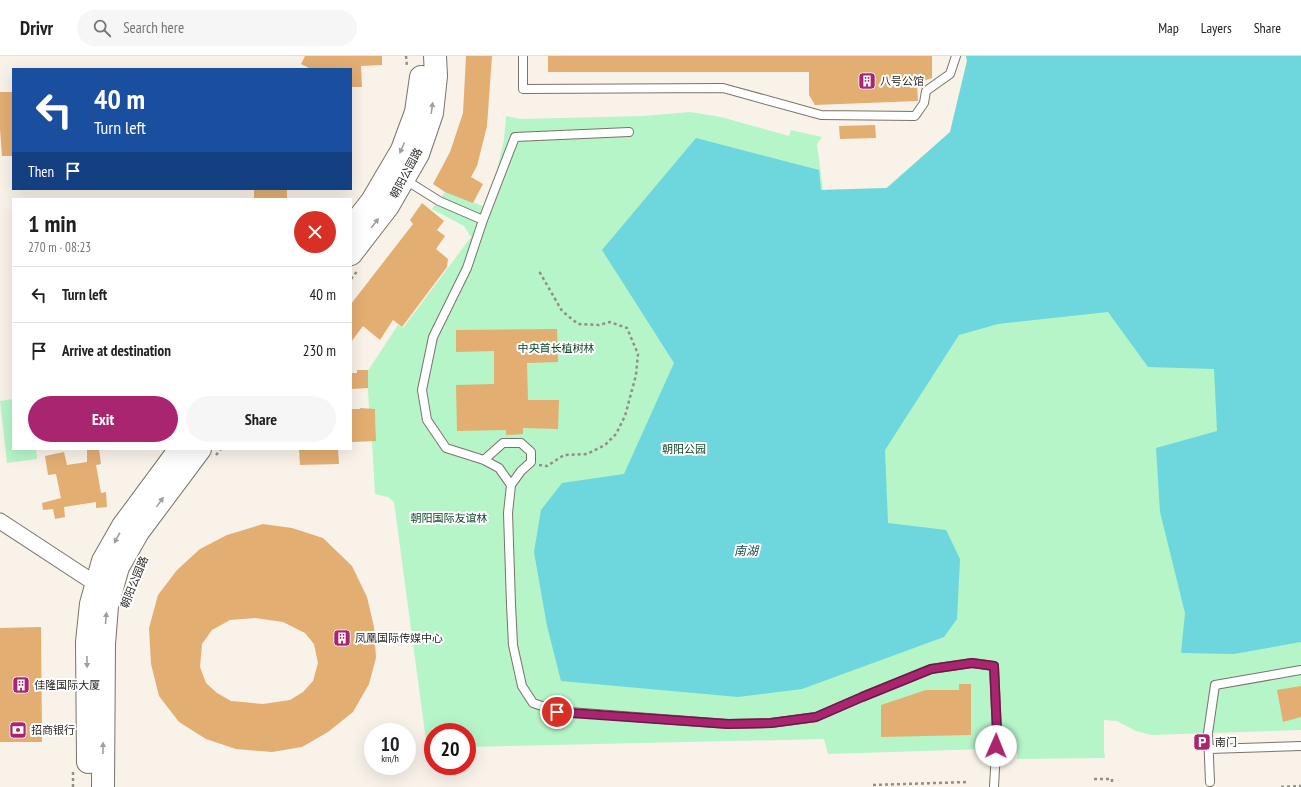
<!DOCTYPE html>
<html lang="en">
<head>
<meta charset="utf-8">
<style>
	:root { --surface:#fff; --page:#f6f6f6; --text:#202124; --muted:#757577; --line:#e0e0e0; --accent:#a9256f }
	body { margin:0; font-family:"PT Sans Narrow","Noto Sans SC",sans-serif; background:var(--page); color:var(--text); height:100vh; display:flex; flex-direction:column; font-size:15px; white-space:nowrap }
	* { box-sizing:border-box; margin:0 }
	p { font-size:13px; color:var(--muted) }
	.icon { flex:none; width:22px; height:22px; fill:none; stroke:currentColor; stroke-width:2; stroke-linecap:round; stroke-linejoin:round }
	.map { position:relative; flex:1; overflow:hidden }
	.panel { position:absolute; left:12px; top:142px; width:340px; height:252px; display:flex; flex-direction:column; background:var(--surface); border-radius:0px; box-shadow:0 4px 16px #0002 }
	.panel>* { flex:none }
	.guide { position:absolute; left:12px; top:12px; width:340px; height:122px; border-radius:0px; box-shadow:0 4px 16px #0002; background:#1a4fa0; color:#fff; overflow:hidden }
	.speed { position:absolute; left:364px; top:667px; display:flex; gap:8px; font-size:20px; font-weight:700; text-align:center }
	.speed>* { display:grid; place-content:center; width:52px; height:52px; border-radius:50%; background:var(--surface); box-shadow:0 4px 16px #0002; line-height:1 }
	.speed small { font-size:10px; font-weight:400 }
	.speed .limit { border:6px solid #d22; background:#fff; color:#111 }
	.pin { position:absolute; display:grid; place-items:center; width:34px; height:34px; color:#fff; margin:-17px; border:2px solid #fff; border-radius:50%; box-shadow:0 1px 4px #0007 }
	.me { position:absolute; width:44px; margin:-22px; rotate:1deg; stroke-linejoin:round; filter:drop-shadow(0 0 3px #0008) }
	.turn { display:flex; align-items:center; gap:14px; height:84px; padding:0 16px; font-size:18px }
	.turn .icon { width:52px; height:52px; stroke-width:2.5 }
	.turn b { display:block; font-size:28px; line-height:34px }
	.then { display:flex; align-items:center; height:38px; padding:0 16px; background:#0003; gap:8px; font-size:15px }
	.round { display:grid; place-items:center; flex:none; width:42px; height:42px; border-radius:21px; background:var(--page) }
	.overview { display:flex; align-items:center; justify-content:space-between; height:68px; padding:0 16px }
	h1 { font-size:24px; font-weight:600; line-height:30px }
	.button { display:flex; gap:8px; margin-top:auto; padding:8px 16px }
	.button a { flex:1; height:46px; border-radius:24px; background:var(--accent); color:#fff; font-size:16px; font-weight:600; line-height:46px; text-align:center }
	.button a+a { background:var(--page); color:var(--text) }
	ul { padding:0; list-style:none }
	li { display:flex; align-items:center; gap:12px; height:56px; padding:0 16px; border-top:1px solid var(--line) }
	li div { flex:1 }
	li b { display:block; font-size:15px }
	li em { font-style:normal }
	header { display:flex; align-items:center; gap:24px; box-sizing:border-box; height:56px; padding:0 20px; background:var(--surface); border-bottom:1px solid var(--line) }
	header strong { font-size:19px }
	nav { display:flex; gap:22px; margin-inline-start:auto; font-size:14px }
	.search { width:280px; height:36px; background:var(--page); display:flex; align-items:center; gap:10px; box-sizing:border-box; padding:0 14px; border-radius:22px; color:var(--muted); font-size:15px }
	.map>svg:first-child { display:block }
</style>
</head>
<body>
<header>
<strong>Drivr</strong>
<div class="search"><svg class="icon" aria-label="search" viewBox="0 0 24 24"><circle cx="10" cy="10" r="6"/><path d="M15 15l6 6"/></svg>Search here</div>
<nav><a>Map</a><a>Layers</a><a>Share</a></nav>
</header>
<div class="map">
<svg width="1301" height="731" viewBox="0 0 1301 731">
	<rect width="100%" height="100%" fill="#f9f2e9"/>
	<path fill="#b5f5c8" d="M966,0h335v674l-150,5 -15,-4 -19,-10 -13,-1v29l1,9 -88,1v-11l-189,6 -4,-15 -357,8v-15h-34v16h-6l-33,-246 -6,-5 -13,-3 -3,-53h4l-1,-32h-6l-2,-37 31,-47 5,3 68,-91 -7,-11 -32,-17 13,-17 38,14 14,-36 7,-30 2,-24 15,3 122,-3 47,-4 31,5 68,19 2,-6 31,7 -5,7 6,46 63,-2 64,-56 17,-71z
		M13,343v50h23l1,10 -30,4 -7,-62z"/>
	<path fill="#6dd7dd" d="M966,0h335v586l-67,12 -53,-1 4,-40 -25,-101 -4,-64 61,-17 -3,-62 -66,-2 -40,-55 -110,12 -39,11 -74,115 3,73 58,7 14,29 -3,60 -13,18 -142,52 -64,8 -177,-16 -14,-55 -13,-74 7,-42 21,-27 62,-9 50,-111 -72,-113 94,-112 123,32 2,20 66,-2 63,-56 17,-71z"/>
	<path fill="#e2ae72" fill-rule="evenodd" d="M305,0h77v9l-21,1 1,21h-11v-18h-40l-10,-5z
		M466,0h26l-5,70 -10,40 -6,11 12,7 -10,19 -28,-11 -12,-8 17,-32 13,-39z
		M548,0h384v22l-15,5 1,18 -103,4 -6,-10v-23h-261z
		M0,36h13v64h-11l-2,-27z
		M875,69l1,13 -36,1 -1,-13z
		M254,133h33v10h-33z
		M422,147l22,18 -7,9 8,6 -9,13 12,10 -1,8 -45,60 -9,-7 -13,20 -17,-14 -12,16v-38l62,-80 -3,-4z
		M557,273l1,33 -31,1 1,37h31l-1,29 -35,-1v6l-17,1v-5l-49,1 -1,-46 38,-1v-33l-38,1v-22z
		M357,314h11v18l-17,1v-16h6z
		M360,352l15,1 1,32 -24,1 -1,-33h9z
		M87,393h12l2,15 -5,1 5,28 5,-1 1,15 -11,1v-6l-32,5 1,10 -10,2 -2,-10 -10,1 -1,-7 19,-5 -5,-24 -8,1 -3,-19 19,-4 3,13 20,-3z
		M299,393h39l1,15 -39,1z
		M263,468l29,4 31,10 29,28 15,31 7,30 2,31 -7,26 -16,28 -25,20 -26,15 -30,5 -36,-3 -30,-10 -27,-17 -20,-26 -8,-32 -2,-36 9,-33 19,-25 23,-21 27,-14zM255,562l28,4 22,11 9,11 4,19 -5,18 -10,11 -13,8 -27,4 -32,-3 -14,-8 -11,-10 -6,-16 2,-23 10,-14 18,-10z
		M41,571l1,115h-42v-114z
		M959,628h12v51l-90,2v-32l45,-15h33z
		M1301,630v31l-18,5 -6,-32z"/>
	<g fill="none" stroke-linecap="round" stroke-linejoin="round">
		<defs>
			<path id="lane" d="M523,0v33l200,-1 98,27 94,1 9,-13 2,-12 24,-17 6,-18
				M629,76l-114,5 -32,83 -16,48 -34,69 -11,53 5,30 19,28 38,12 15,8 12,17 -3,28 3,91 2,41 9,41 11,17 24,8 171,13 43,-1 45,-6 46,-20 69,-28 41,-6 22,3 3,66 -3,55
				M404,123l35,22 44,19
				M484,404l19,-17h18l10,9v10l-10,9 -10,14
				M1209,693l92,-3
				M1210,726l-2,-49 7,-48 86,-15"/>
			<path id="street" d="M0,465l96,63"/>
			<path id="secondary" d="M351,172l21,-27 30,-51 14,-38 5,-35
				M351,198l37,-48 30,-52 14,-41 4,-37 -1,-20
				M88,706l-1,-120 4,-38 12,-43 20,-35 57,-77
				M103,731l1,-143 3,-38 11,-39 20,-35 62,-83"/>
		</defs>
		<use href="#lane" stroke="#79736b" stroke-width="10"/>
		<use href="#street" stroke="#79736b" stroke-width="17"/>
		<use href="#secondary" stroke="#79736b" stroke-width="24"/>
		<path stroke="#938f88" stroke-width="2.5" stroke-dasharray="3 3" stroke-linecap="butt" d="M406,0l1,11
			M351,223l7,-9
			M216,399l5,-6
			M539,409l8,1 17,-11 23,-1 18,-9 11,-11 9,-18 11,-41 2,-21 -11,-26 -17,-6 -11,3 -21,-1 -16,-13 -23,-40
			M133,527l6,-16
			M1094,723h18v5
			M873,729l95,-3
			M73,731v-18
			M1281,731l20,-1"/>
		<use href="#lane" stroke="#fff" stroke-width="8"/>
		<use href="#street" stroke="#fff" stroke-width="15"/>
		<use href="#secondary" stroke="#fff" stroke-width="22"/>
	</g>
	<defs><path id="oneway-solid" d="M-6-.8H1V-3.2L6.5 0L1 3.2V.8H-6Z"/></defs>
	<g fill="#a09f9d">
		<use href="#oneway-solid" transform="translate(432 52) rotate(-82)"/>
		<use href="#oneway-solid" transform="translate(402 92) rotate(114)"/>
		<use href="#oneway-solid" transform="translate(375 167) rotate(-52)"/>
		<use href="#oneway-solid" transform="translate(160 446) rotate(-54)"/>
		<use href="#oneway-solid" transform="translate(117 482) rotate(119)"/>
		<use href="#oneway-solid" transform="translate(106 562) rotate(-85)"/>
		<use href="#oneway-solid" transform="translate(87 606) rotate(89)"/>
		<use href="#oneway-solid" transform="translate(103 692) rotate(-90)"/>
	</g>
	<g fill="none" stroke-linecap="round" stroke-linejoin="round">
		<defs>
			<path id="route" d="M557,656l171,12 43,-1 45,-6 46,-20 69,-28 41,-6 22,3 3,66 -1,14"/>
		</defs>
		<use href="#route" stroke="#6e1848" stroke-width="10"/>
		<use href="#route" stroke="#a9256f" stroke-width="7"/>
	</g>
	<defs>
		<symbol id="building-square" viewBox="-11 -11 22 22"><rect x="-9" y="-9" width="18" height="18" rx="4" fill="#a9256f" stroke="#fff"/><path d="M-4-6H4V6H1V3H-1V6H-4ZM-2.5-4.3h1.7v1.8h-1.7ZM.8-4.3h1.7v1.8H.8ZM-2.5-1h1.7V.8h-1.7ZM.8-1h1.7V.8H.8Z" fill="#fff"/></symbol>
		<symbol id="bank-square" viewBox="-11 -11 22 22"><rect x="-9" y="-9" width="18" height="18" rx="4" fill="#a9256f" stroke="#fff"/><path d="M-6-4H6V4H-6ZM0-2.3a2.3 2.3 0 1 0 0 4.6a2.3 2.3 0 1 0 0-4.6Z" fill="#fff"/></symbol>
		<symbol id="parking-square" viewBox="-11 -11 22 22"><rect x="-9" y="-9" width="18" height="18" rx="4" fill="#a9256f" stroke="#fff"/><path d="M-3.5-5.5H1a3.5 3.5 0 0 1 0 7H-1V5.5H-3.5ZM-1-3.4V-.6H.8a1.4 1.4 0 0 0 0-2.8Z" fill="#fff"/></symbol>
	</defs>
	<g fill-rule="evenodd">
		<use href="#building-square" x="857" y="15" width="20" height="20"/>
		<use href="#building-square" x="332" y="572" width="20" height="20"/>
		<use href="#building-square" x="11" y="619" width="20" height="20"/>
		<use href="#bank-square" x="8" y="664" width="20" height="20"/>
		<use href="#parking-square" x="1192" y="676" width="20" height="20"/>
	</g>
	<g text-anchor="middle" stroke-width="4" stroke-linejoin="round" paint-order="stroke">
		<g font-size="11" fill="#2b2925" stroke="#fff" text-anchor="start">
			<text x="880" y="29">八号公馆</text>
			<text x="355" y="586">凤凰国际传媒中心</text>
			<text x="34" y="633">佳隆国际大厦</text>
			<text x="31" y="678">招商银行</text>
			<text x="1215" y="690">南门</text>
		</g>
		<g font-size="11" fill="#2b2925" stroke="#fff">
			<text transform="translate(406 117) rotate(-62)" y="4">朝阳公园路</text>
			<text transform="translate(134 526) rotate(-68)" y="4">朝阳公园路</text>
		</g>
		<g font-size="11" fill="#0e4526" stroke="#fff">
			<text x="556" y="296">中央首长植树林</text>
			<text x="684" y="397">朝阳公园</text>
			<text x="449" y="466">朝阳国际友谊林</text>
		</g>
		<g font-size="12" font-style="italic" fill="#144548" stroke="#fff">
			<text x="746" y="499">南湖</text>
		</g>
	</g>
</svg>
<div class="speed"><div>10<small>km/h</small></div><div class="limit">20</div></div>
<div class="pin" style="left:557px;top:656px;background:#d93025"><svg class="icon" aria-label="arrive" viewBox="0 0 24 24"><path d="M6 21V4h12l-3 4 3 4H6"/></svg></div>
<svg class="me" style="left:996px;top:690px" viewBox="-20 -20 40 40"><circle r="19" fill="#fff"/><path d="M0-13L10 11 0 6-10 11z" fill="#a9256f"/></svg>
<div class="guide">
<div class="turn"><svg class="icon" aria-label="left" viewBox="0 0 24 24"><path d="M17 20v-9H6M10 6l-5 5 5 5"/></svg><div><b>40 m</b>Turn left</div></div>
<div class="then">Then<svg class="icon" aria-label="arrive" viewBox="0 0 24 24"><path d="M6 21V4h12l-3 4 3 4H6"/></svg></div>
</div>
<section class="panel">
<div class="overview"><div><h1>1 min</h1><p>270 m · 08:23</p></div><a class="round" style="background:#d93025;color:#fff"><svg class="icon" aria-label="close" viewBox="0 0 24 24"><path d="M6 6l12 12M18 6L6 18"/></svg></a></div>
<ul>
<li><svg class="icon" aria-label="left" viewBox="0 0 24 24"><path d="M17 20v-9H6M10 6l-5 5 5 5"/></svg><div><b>Turn left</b></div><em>40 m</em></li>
<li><svg class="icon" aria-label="arrive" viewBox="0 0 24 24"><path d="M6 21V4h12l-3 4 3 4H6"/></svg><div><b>Arrive at destination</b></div><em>230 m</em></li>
</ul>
<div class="button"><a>Exit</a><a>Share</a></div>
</section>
</div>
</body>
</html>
